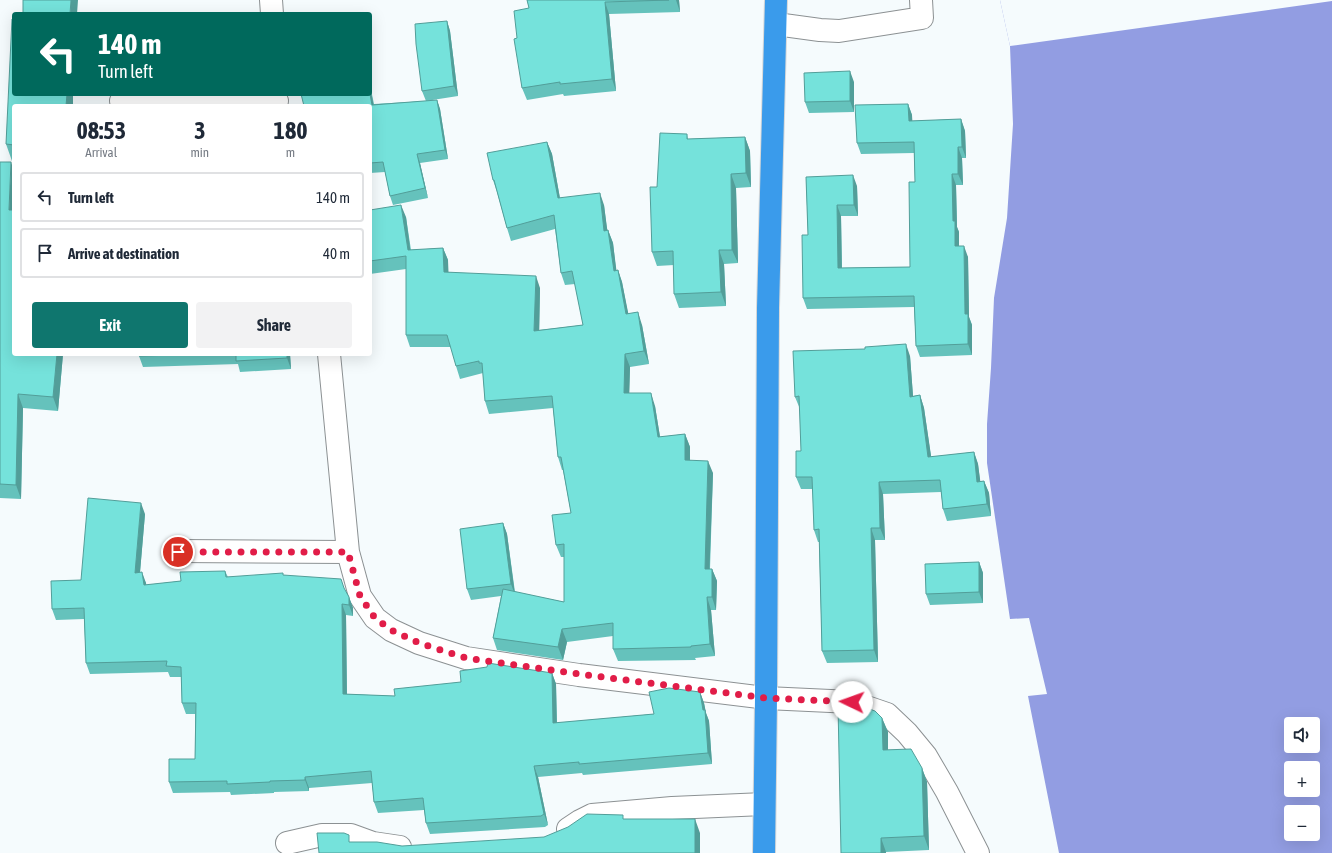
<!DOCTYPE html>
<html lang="en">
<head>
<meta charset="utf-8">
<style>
	:root { --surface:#fff; --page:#f2f2f3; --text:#1f2937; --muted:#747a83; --line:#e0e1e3; --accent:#0f766e }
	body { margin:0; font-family:"Asap Condensed",sans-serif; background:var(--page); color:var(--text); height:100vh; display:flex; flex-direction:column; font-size:15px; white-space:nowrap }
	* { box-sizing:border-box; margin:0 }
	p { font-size:13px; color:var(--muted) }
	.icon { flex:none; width:22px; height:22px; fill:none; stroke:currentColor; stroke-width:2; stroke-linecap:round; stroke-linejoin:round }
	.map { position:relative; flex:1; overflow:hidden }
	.details { position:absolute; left:12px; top:104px; width:360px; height:252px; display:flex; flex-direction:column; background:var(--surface); border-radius:4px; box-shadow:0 4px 16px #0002 }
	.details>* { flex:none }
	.guide { position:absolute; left:12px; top:12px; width:360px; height:84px; border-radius:4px; box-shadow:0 4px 16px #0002; background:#00695c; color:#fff; overflow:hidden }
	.tools { position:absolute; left:1284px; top:717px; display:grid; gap:8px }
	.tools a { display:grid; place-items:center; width:36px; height:36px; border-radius:4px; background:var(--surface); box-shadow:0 4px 16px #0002; font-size:20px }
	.pin { position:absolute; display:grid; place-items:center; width:34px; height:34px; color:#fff; margin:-17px; border:2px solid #fff; border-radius:50%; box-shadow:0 1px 4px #0007 }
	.me { position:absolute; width:44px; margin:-22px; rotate:273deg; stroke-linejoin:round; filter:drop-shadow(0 0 3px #0008) }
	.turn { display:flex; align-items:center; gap:14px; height:84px; padding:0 20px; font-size:18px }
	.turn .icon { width:52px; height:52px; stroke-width:2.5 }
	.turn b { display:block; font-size:28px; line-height:34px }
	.eta { display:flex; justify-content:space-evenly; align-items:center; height:68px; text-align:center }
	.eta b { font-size:24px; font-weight:700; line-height:28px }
	.button { display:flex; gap:8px; margin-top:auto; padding:8px 20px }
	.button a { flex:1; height:46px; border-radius:4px; background:var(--accent); color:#fff; font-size:16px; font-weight:700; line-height:46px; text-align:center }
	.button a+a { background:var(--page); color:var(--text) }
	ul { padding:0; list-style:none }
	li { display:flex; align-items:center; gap:12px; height:50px; margin:0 8px 6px; padding:0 12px; border:2px solid var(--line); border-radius:4px }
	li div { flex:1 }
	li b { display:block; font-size:15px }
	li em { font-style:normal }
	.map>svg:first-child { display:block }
</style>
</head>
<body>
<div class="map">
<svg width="1332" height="853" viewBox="0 0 1332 853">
	<rect width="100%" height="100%" fill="#f5fbfd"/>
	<path fill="#929de2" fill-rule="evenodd" d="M1000,0h332v853h-273l-31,-157 19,-2 -18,-76 -19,1 -23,-156v-39l4,-56 3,-70 13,-80 6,-94 -3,-78zM1291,724h22v22h-22zM1291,768h22v22h-22zM1291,812h22v22h-22z"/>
	<path fill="#f5fbfd" d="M1000,0h332v1l-322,45z"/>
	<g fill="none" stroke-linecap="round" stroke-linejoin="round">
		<defs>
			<path id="minor" d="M271,0l1,14
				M776,24l44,6 19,1 83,-13 -1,-18
				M121,101h156
				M329,354l19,198 12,44 15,22 16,12 28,13 47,15 113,17 187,23 86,4 35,12 20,19 19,23 21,36 31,61
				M177,551l171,1
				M568,829l12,-8 12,-6 80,-7 92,-4
				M287,843l35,-8h29l22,8 27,4"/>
			<path id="highway" d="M764,853l2,-155 2,-390 8,-308"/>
		</defs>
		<use href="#minor" stroke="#8c9193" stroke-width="24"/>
		<use href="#highway" stroke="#d7d8d8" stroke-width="24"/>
		<use href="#minor" stroke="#fff" stroke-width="22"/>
		<use href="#highway" stroke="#3a9beb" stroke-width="22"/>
	</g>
	<path fill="#65c2bc" d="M527,0h152l1,12 -71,2 7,77 -52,5 -1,-2 -36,6 -5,-12 -5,-50 12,-30z
		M447,21l3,10 8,65 -32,5 11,-1 3,9 8,50 -28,4 8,35 -35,7 -3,-9 -5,-24 -15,1v-88l4,19 52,-3 -4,-10z
		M854,82v30l-45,1 -4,-11z
		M14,94h59v12h-59v56l-2,-1 -6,-17z
		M908,104l4,11v6l49,-2 4,12 1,27h-4l1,27h-7l1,42 2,5v14l9,11 1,60 3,8v30l-52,2 -4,-11 -2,-39 -107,2 -4,-11 5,-63 -2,-58 51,9 1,30h-17l1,52 68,-1 5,-85 -1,-29 -53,1 -4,-11z
		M687,134l1,5 57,-2 5,14 1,36 -15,1 2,75 -14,1 2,42 -47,2 -5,-14v-29l-17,1 -5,-14 5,-65z
		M547,142l5,12 8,44 44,7 3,25h1l5,13 3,27h2l4,12 6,32 14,11 7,39 -19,3 -1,26 26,13 5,31 25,-3 5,13v13l23,13 -3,96h2l5,12 -1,29h-5l4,46 -20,2 1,2 -78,1 -5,-12v-13l-46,6 -4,18 -66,-10 -4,-12 8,-42 -30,4 -4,-11 36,-66 4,11 8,58 49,10v-45h-3l-5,-12 15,-32 -8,-43h-1l-4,-13 -5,-49 -64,6 -4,-13 -2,-28 -23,6 -4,-13 -5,-19h-41l-4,-12v-66l-36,5v-64l36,7 5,33 32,-2 5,12v12l92,16 -1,42 44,-5 -8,-41 -10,1 -4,-12 -6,-44 -44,12 -4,-13 -10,-36 -4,-12z
		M0,162l14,192h49l-5,57 -35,-3 -2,91 -21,-1z
		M139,354h151l1,15 -51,3 -2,-8 -95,3 -4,-11z
		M910,356l3,40 7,-1 4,13 7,49 43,-5 4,12 2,17h4l5,12 2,23 -44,5 -4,-12 -2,-17 -58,2 2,46h-10l3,122 -51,1 -5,-12 -3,-109h-1l-4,-12 -1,-41h-12l-5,-12 5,-26 -1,-42 -5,-12z
		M145,514l-5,58 6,11v2l35,-4 44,-10 3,6 56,-2 62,17 3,5 4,11v8l-7,-1 1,79 48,2 157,-23 4,11 1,39 97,-9 46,-22 4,11 2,10 3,8 3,43 -129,11 -1,-2 -44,4 10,48 -3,2 -115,7 -4,-11 -2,-13 -46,3 -4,-11 -2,-19 -63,5v3l-35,1v1l-43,2 -1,-3 -57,1 -4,-11 26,-23v-45h-9l-4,-11 -1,-26h-11l-2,-5 -78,2 -4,-11 -2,-44 -28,1 -4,-11 29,-29z
		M979,562l4,11v30l-53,2 -4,-11z
		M882,718l6,14v18l34,18 5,14 2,68 -43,2v1h-45z"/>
	<path fill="#529e99" d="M71,0h7l-1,14h-7z
		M676,0h3l1,12z
		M605,2l4,12 7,77 -4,-12z
		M447,21l3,10 8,65 -4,-10z
		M850,71l4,11v30l-4,-11z
		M370,85l5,29 -3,-9 -2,-11z
		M67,94h6v12h-7z
		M437,100l3,9 8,50 -3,-9z
		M908,104l4,11 1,17 -4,-11z
		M961,119l4,12 1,27 -4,-11z
		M745,137l5,14 1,36 -5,-14z
		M547,142l5,12 10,56 -4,-12z
		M958,147l4,11 1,27 -5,-11z
		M417,154l3,9 8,35 -3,-10z
		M11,162l3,9v52l-5,-13z
		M731,174l5,14 2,75 -6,-13z
		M952,174l4,11 1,42 2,5v25l-4,-11 -2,-25z
		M853,175l4,11 1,30 -4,-11z
		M600,193l4,12 5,38 -5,-12z
		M401,205l5,12 6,46 -4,-13z
		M837,205l4,11 1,63 -4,-11z
		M608,230l5,13 5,40 -4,-12z
		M964,246l4,11 1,60 3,8v30l-4,-11 -3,-30z
		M443,248l5,12 1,25 -5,-13z
		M719,250l5,14 2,42 -5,-14z
		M618,270l4,12 9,45 -5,-13z
		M536,276l4,12 -1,55 -5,-12z
		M638,312l4,13 7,39 -5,-13z
		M906,344l4,12 4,53 -4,-12z
		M57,354h6l-5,57 -5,-14z
		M287,354h3l1,15 -4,-11z
		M625,354l5,13 -1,38 -5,-12z
		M651,393l4,13 7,43 -4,-12z
		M18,394l5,14 -2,91 -5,-14z
		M920,395l4,13 9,61 -5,-12z
		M685,434l5,13v25l-5,-12z
		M974,452l4,12 4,30 -5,-12z
		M708,461l5,12 -4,108 -4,-12z
		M984,481l5,12 2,23 -4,-12z
		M879,482l4,12 2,46 -5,-12z
		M141,503l4,11 -6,70 -4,-11z
		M503,523l4,11 8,61 -4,-11z
		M871,528l4,12 3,122 -4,-12z
		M979,562l4,11v30l-4,-11z
		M712,569l5,12 -1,29 -4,-13z
		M142,572l4,11 2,13 -4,-11z
		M349,597l4,11v8l-4,-11z
		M707,597l4,13 4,46 -5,-12z
		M342,604l4,11 1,90 -4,-11z
		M562,629l5,13 -4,18 -5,-13z
		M552,673l4,11 1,50 -4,-11z
		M700,692l4,11 2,10 3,8 3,43 -4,-11 -5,-43z
		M882,718l6,14v32l-5,-14z
		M534,766l4,11 10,48 -4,-11z
		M922,768l5,14 2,68 -5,-14z
		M305,777l4,11v3l-4,-11z
		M695,819l5,14v20h-5z
		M881,838l5,14v1h-5z"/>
	<path fill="#75e2db" stroke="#529e99" d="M23,0h48l-1,14h-47z
		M527,0h142l-64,2 7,77 -52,5v-2l-38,6 -8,-49 3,-1 -3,-27 15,-3z
		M12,19h2v75h53l-1,12h-52v39l-8,-1z
		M447,21l7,65 -32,5 -6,-47 -1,-20z
		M850,71v30l-45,1 -1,-29z
		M301,94h69l2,11 65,-5 8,50 -28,4 8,34 -35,8 -7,-34 -13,1v-57h-66z
		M908,104l1,17 52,-2 1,28h-4v27h-6l1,47h2v25h9l1,68h3v30l-52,2 -2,-50 -111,2 -1,-63h6l-2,-58 47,-2 1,30h-17l1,63 72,-1 -1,-85h6l-1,-40 -57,1 -2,-38z
		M660,133l27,1v5l58,-2 1,36 -15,1 1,76h-13l2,42 -47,2 -1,-43 -21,1 -2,-65h7z
		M547,142l11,56 42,-5 4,38 4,-1 6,41 4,-1 8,44 12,-2 6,39 -19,3 -1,39h27l7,44 27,-3v26l23,1 -3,108h7v28h-5l3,47 -19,2v1l-78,2v-26l-51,6 -4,18 -65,-9 10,-49 61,13v-58l-8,1 -4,-30 19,-2 -10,-56h-3l-6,-61 -67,5 -3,-38h-3v-2l-23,5 -9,-31h-41v-79l-36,5v-51l31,-5 7,45 35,-2 1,24 92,4 -2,55 49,-6 -11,-54 -11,2 -7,-58 -47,13 -13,-48h-1l-6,-27z
		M0,162h11l-2,48h5v144h43l-4,43 -35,-3 -2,91 -16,-1z
		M906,344l4,53 10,-2 8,62 46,-5 3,30 7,-1 3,23 -44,5 -3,-29 -61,2 1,46h-9l3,122 -52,1 -3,-122 -5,1 -2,-53h-16v-26h5l-2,-55 -4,1 -2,-46 72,-2v-2z
		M139,354h77l-77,2z
		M236,354h51v4l-51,3z
		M88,498l53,5 -6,70 7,-1 2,13 37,-4 -1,-9 45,-1 1,6 57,-4v2l58,4 3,9 5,9v8l-7,-1 1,90 52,2 -1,-7 67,-7 -1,-11 27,-4 1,-4 64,10 1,50 101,-9 -5,-22 20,-4 31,4 3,18h2l3,43 -129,11v-2l-45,4 10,48 -3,2 -115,7 -3,-25 -49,4 -3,-31 -66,6v3l-35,1v1l-43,2v-3l-58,1v-23h26l1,-56h-14l-1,-36 -15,-1 1,-5 -81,2 -2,-55 -32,1 -1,-28 30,-1z
		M503,523l8,61 -44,5 -7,-60z
		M979,562v30l-53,2 -1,-30z
		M856,704l19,7 7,7 1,32 28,-1 11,19 2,68 -43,2v15h-40l-3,-148z
		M587,814l36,1v4h72v34h-376l-2,-20h27l5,2v7h28l25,4 142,-9 24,-10z"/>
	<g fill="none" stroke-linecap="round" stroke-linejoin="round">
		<path stroke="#e11d48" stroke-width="7" stroke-dasharray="0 12.6" d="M178,552h170l12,44 15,22 16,12 28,13 47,15 113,16 187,24 86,4"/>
	</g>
</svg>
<div class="tools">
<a><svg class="icon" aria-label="sound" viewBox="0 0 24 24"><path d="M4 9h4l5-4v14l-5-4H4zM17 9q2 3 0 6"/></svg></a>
<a>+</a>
<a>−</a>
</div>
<div class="pin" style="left:178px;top:552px;background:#d93025"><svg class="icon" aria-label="arrive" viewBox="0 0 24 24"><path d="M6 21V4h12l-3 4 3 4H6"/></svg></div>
<svg class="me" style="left:852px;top:702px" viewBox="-20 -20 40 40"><circle r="19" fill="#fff"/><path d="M0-13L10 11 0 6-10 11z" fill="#e11d48"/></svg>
<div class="guide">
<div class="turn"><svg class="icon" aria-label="left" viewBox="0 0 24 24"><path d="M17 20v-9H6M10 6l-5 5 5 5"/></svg><div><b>140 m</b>Turn left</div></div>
</div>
<section class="details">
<div class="eta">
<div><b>08:53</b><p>Arrival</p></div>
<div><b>3</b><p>min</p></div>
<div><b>180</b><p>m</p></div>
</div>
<ul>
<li><svg class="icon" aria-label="left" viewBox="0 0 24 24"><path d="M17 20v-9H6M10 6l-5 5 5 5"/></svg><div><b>Turn left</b></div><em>140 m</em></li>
<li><svg class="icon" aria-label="arrive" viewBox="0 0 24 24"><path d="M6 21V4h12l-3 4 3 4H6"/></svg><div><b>Arrive at destination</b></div><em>40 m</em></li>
</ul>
<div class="button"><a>Exit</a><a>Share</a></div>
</section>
</div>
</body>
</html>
